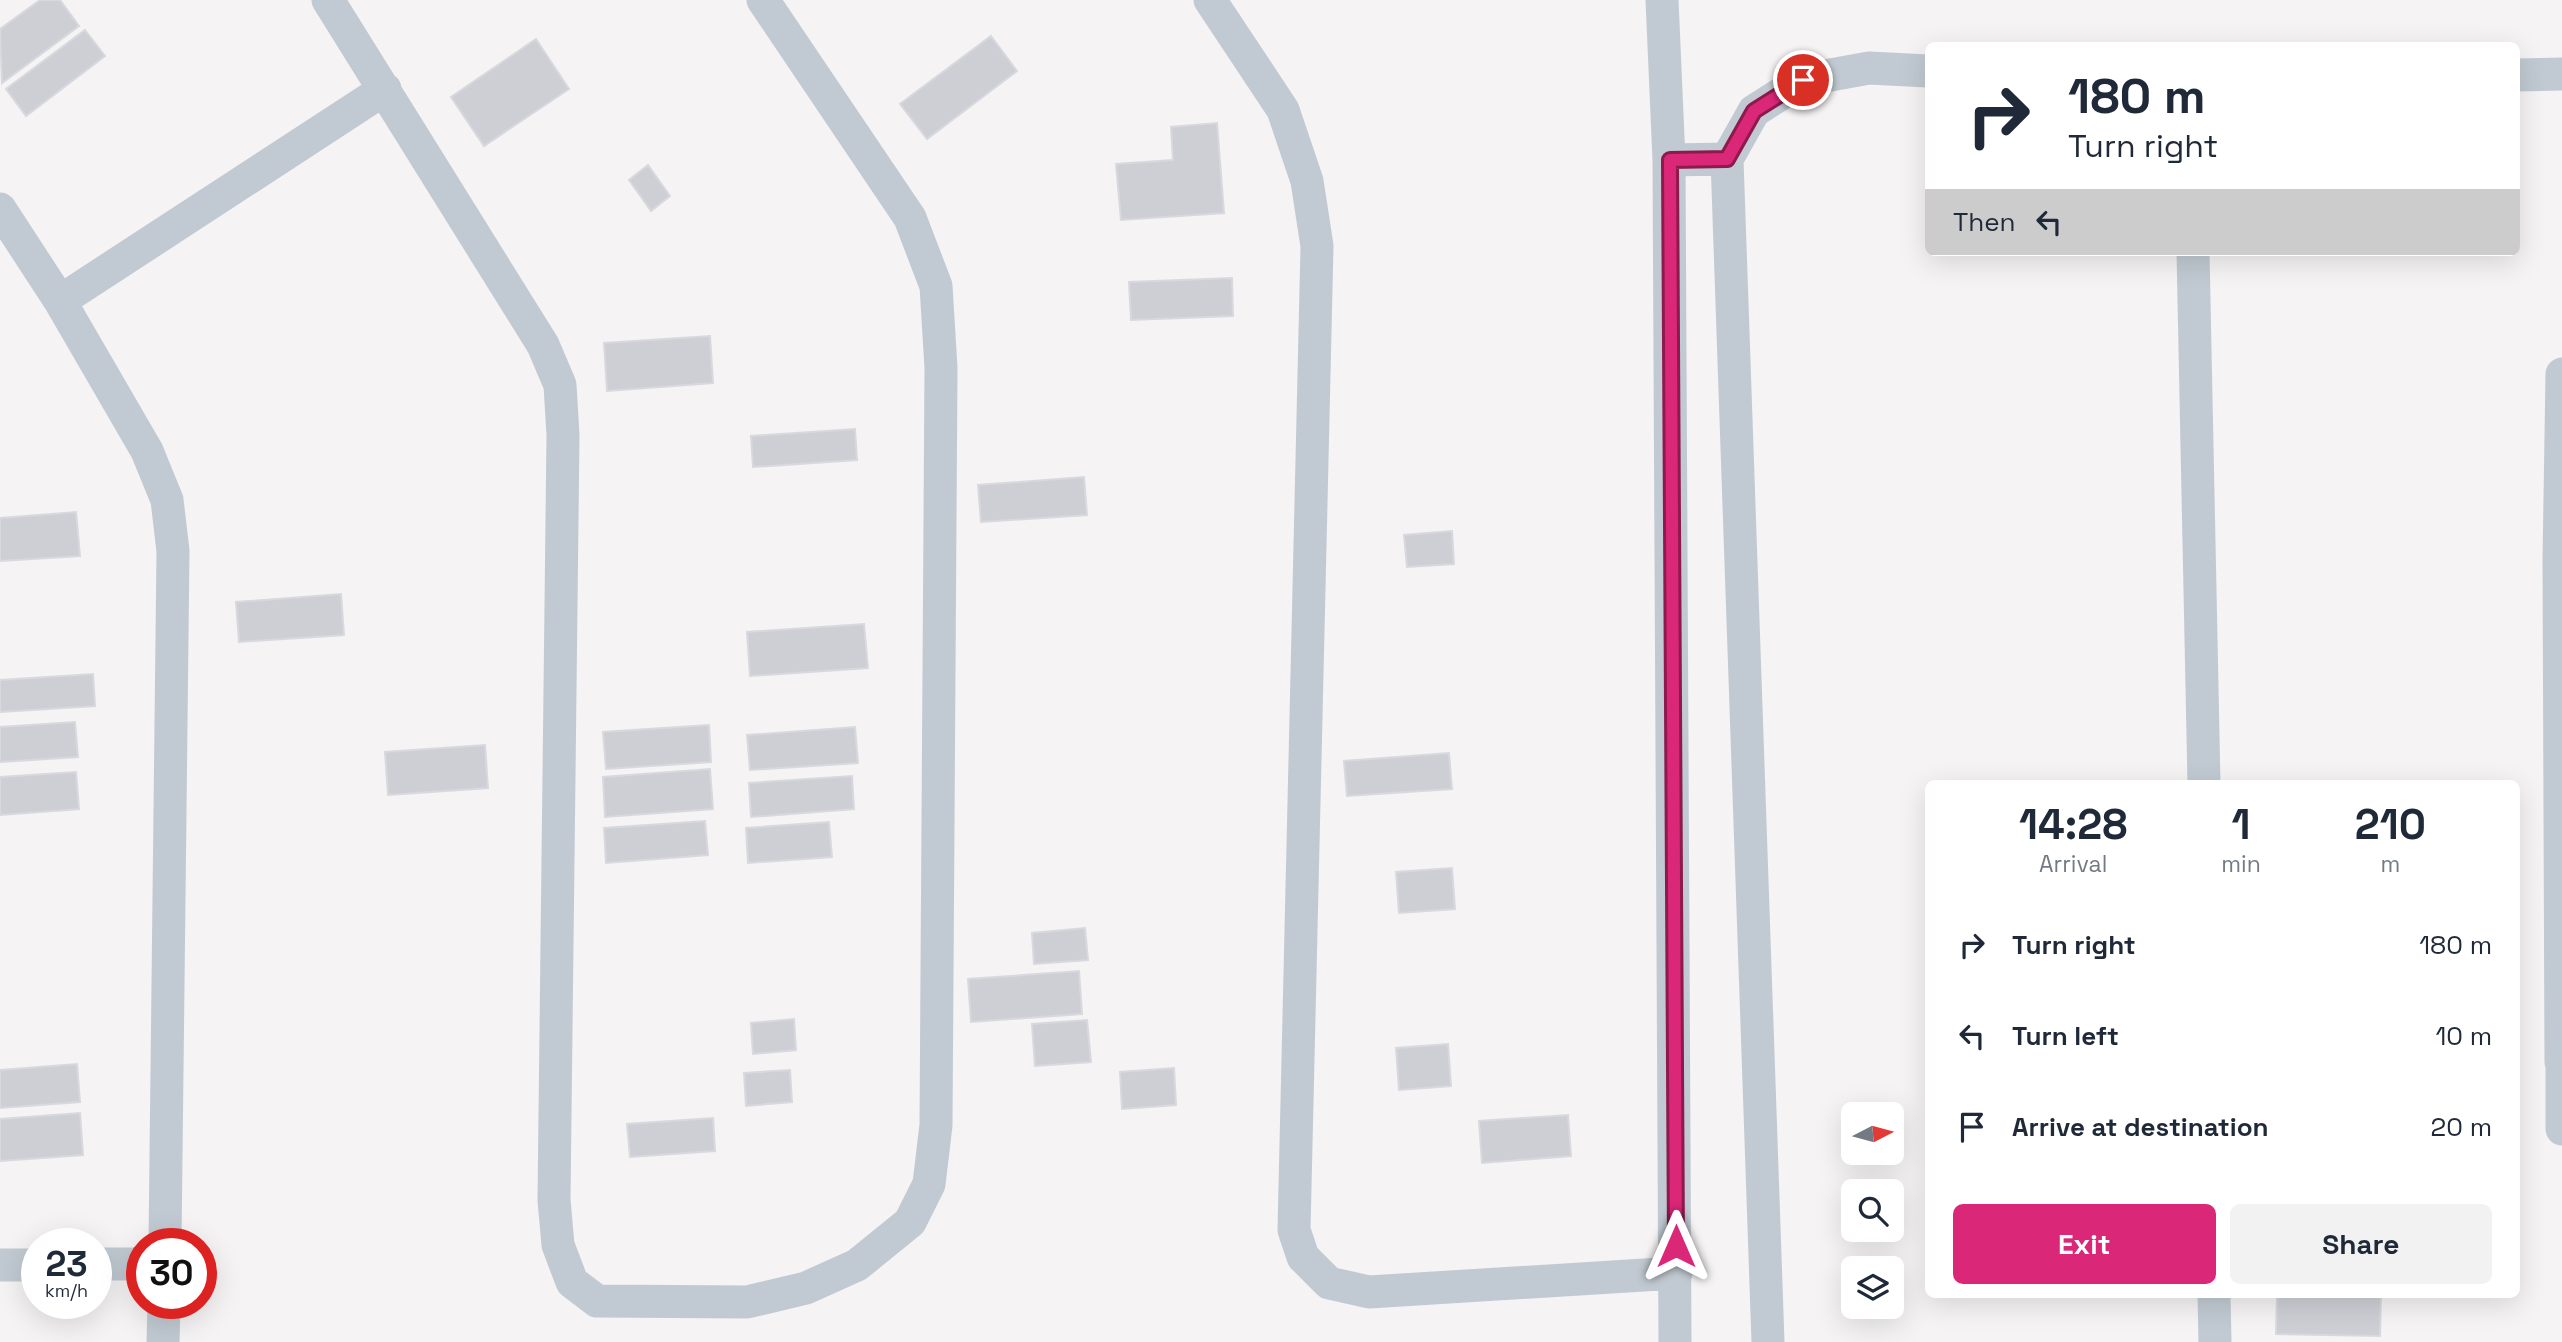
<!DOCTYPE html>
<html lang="en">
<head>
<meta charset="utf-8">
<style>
	:root { --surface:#fff; --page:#f2f2f3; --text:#1f2937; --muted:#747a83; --accent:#db2777 }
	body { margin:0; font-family:"Space Grotesk",sans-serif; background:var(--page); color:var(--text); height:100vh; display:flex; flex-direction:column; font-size:26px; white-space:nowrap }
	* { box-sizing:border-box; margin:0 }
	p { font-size:23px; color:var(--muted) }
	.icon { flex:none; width:38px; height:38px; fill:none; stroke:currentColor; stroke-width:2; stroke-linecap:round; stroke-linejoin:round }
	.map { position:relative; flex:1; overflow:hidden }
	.sheet { position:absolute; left:1925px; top:780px; width:595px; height:518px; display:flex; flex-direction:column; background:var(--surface); border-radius:10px; box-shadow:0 7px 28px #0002 }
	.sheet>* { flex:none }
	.top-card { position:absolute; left:1925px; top:42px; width:595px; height:214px; border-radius:10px; box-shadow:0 7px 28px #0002; background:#fff; color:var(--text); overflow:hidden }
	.needle { width:46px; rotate:84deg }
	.buttons { position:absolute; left:1841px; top:1102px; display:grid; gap:14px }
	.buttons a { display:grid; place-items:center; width:63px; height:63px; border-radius:10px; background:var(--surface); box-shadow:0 7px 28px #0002; font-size:35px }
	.speed { position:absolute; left:21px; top:1228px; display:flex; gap:14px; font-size:35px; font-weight:700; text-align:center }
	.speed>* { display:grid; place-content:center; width:91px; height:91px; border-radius:50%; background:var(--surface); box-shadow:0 7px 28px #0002; line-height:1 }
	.speed small { font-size:18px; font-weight:400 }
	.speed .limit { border:10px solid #d22; background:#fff; color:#111 }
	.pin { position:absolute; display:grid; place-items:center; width:60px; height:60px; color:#fff; margin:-30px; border:4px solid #fff; border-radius:50%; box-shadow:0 2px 7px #0007 }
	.me { position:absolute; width:77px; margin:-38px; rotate:0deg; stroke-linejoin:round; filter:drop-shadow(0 0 5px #0008) }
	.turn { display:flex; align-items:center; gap:24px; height:147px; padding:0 28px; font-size:32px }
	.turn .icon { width:91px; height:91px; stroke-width:2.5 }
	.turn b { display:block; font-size:49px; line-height:60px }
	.then { display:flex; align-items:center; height:66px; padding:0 28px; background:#0003; gap:14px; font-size:26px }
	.eta { display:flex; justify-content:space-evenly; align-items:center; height:119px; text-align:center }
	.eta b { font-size:42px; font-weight:600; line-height:49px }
	.button { display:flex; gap:14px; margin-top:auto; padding:14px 28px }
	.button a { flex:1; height:80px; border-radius:10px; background:var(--accent); color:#fff; font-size:28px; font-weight:600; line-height:80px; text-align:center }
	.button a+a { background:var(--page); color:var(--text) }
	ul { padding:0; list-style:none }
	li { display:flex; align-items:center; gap:21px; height:91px; padding:0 28px }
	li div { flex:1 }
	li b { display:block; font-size:26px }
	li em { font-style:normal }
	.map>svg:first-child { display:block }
</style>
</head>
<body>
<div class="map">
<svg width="2562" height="1342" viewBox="0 0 2562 1342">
	<rect width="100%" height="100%" fill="#f5f3f3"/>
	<path fill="#cdcfd5" stroke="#d7d9de" stroke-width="2" d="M40,0h20l19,26 -77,57 -2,-54z
		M85,30l20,26 -79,60 -20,-27z
		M991,36l26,35 -90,68 -27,-35z
		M536,39l33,50 -85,57 -33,-49z
		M1217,123l7,90 -103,7 -5,-56 57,-4 -2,-33z
		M648,165l22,31 -19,15 -22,-31z
		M1232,278l1,38 -102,4 -2,-38z
		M710,336l3,47 -106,8 -3,-48z
		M855,429l2,31 -104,7 -2,-31z
		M1084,477l3,38 -106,7 -3,-37z
		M76,512l4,44 -80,5v-43z
		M1452,531l2,33 -47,3 -3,-32z
		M341,594l3,41 -105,7 -3,-40z
		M864,624l4,44 -118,8 -3,-44z
		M93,674l2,32 -95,6v-32z
		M75,722l3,35 -78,5v-35z
		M709,725l2,37 -105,7 -3,-37z
		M855,727l3,36 -108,7 -3,-35z
		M485,745l3,43 -100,7 -3,-43z
		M1449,753l3,36 -105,7 -3,-35z
		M710,769l3,40 -108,8 -2,-40z
		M76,772l3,37 -79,6v-38z
		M852,776l2,33 -103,8 -2,-34z
		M705,821l3,34 -102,8 -2,-35z
		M829,822l3,35 -84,6 -2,-35z
		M1452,868l3,41 -56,4 -3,-41z
		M1085,928l3,32 -54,4 -2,-31z
		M1079,971l3,43 -111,8 -3,-43z
		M794,1019l2,31 -43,4 -2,-31z
		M1087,1020l4,42 -56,4 -3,-42z
		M1448,1044l3,42 -52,4 -3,-42z
		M77,1064l3,38 -80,6v-38z
		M1174,1068l2,37 -54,4 -2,-37z
		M790,1070l2,32 -46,4 -2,-33z
		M80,1113l3,42 -83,6v-42z
		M1568,1115l3,41 -89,7 -3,-42z
		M713,1118l2,33 -85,6 -3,-33z
		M2277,1295h104l-1,41 -104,-2z"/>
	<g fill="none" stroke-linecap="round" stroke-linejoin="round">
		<path stroke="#c1cad2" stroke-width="33" d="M328,0l215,345 17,40 3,50 -9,765 4,45 14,37 25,19 150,1 59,-14 51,-23 53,-43 19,-38 7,-59 5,-757 -5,-82 -26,-68 -147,-218
			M1210,0l73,110 24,71 10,65 -23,984 9,27 26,26 40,9 307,-19
			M1662,0l7,160 6,1182
			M2516,75l46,-1
			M1727,159l41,1183
			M1669,160l58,-1 27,-48 49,-31 66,-12 59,3
			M0,209l60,92 87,150 20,49 6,51 -8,693
			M2193,252l11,532
			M60,301l325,-212
			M2561,1062l-2,-502 3,-186
			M2562,1062v67
			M96,1264h46
			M0,1265h37
			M2214,1295l1,47
			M163,1342l1,-38"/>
	</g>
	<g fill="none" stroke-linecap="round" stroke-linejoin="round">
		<defs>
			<path id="route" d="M1676,1246l-6,-1086 57,-1 27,-48 49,-31"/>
		</defs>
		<use href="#route" stroke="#8e194d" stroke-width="18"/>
		<use href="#route" stroke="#db2777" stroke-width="12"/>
	</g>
</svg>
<div class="buttons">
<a><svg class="needle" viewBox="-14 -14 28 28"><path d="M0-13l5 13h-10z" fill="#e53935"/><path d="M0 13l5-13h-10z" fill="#747a83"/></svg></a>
<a><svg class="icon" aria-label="search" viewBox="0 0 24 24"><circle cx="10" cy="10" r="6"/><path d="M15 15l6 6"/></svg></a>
<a><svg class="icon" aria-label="layers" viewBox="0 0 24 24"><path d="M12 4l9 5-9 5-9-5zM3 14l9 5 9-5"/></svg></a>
</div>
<div class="speed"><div>23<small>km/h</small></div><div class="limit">30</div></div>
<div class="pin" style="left:1803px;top:80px;background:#d93025"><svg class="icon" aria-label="arrive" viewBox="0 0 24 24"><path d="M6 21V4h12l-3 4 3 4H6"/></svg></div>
<svg class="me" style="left:1676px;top:1246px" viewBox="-20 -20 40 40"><path d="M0-17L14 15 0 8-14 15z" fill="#db2777" stroke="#fff" stroke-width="4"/></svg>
<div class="top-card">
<div class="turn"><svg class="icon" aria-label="right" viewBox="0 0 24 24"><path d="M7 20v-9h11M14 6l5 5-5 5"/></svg><div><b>180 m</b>Turn right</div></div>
<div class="then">Then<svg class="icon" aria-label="left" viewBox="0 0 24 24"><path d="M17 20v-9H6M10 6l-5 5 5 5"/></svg></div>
</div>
<section class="sheet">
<div class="eta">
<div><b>14:28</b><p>Arrival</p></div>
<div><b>1</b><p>min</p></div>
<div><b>210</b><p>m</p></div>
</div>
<ul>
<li><svg class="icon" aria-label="right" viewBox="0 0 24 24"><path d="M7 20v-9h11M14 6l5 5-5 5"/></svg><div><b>Turn right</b></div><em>180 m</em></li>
<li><svg class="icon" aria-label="left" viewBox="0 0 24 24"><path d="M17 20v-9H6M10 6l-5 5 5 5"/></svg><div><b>Turn left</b></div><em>10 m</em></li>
<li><svg class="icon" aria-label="arrive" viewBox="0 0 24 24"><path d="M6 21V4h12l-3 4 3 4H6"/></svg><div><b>Arrive at destination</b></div><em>20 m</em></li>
</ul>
<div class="button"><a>Exit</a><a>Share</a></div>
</section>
</div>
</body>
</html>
